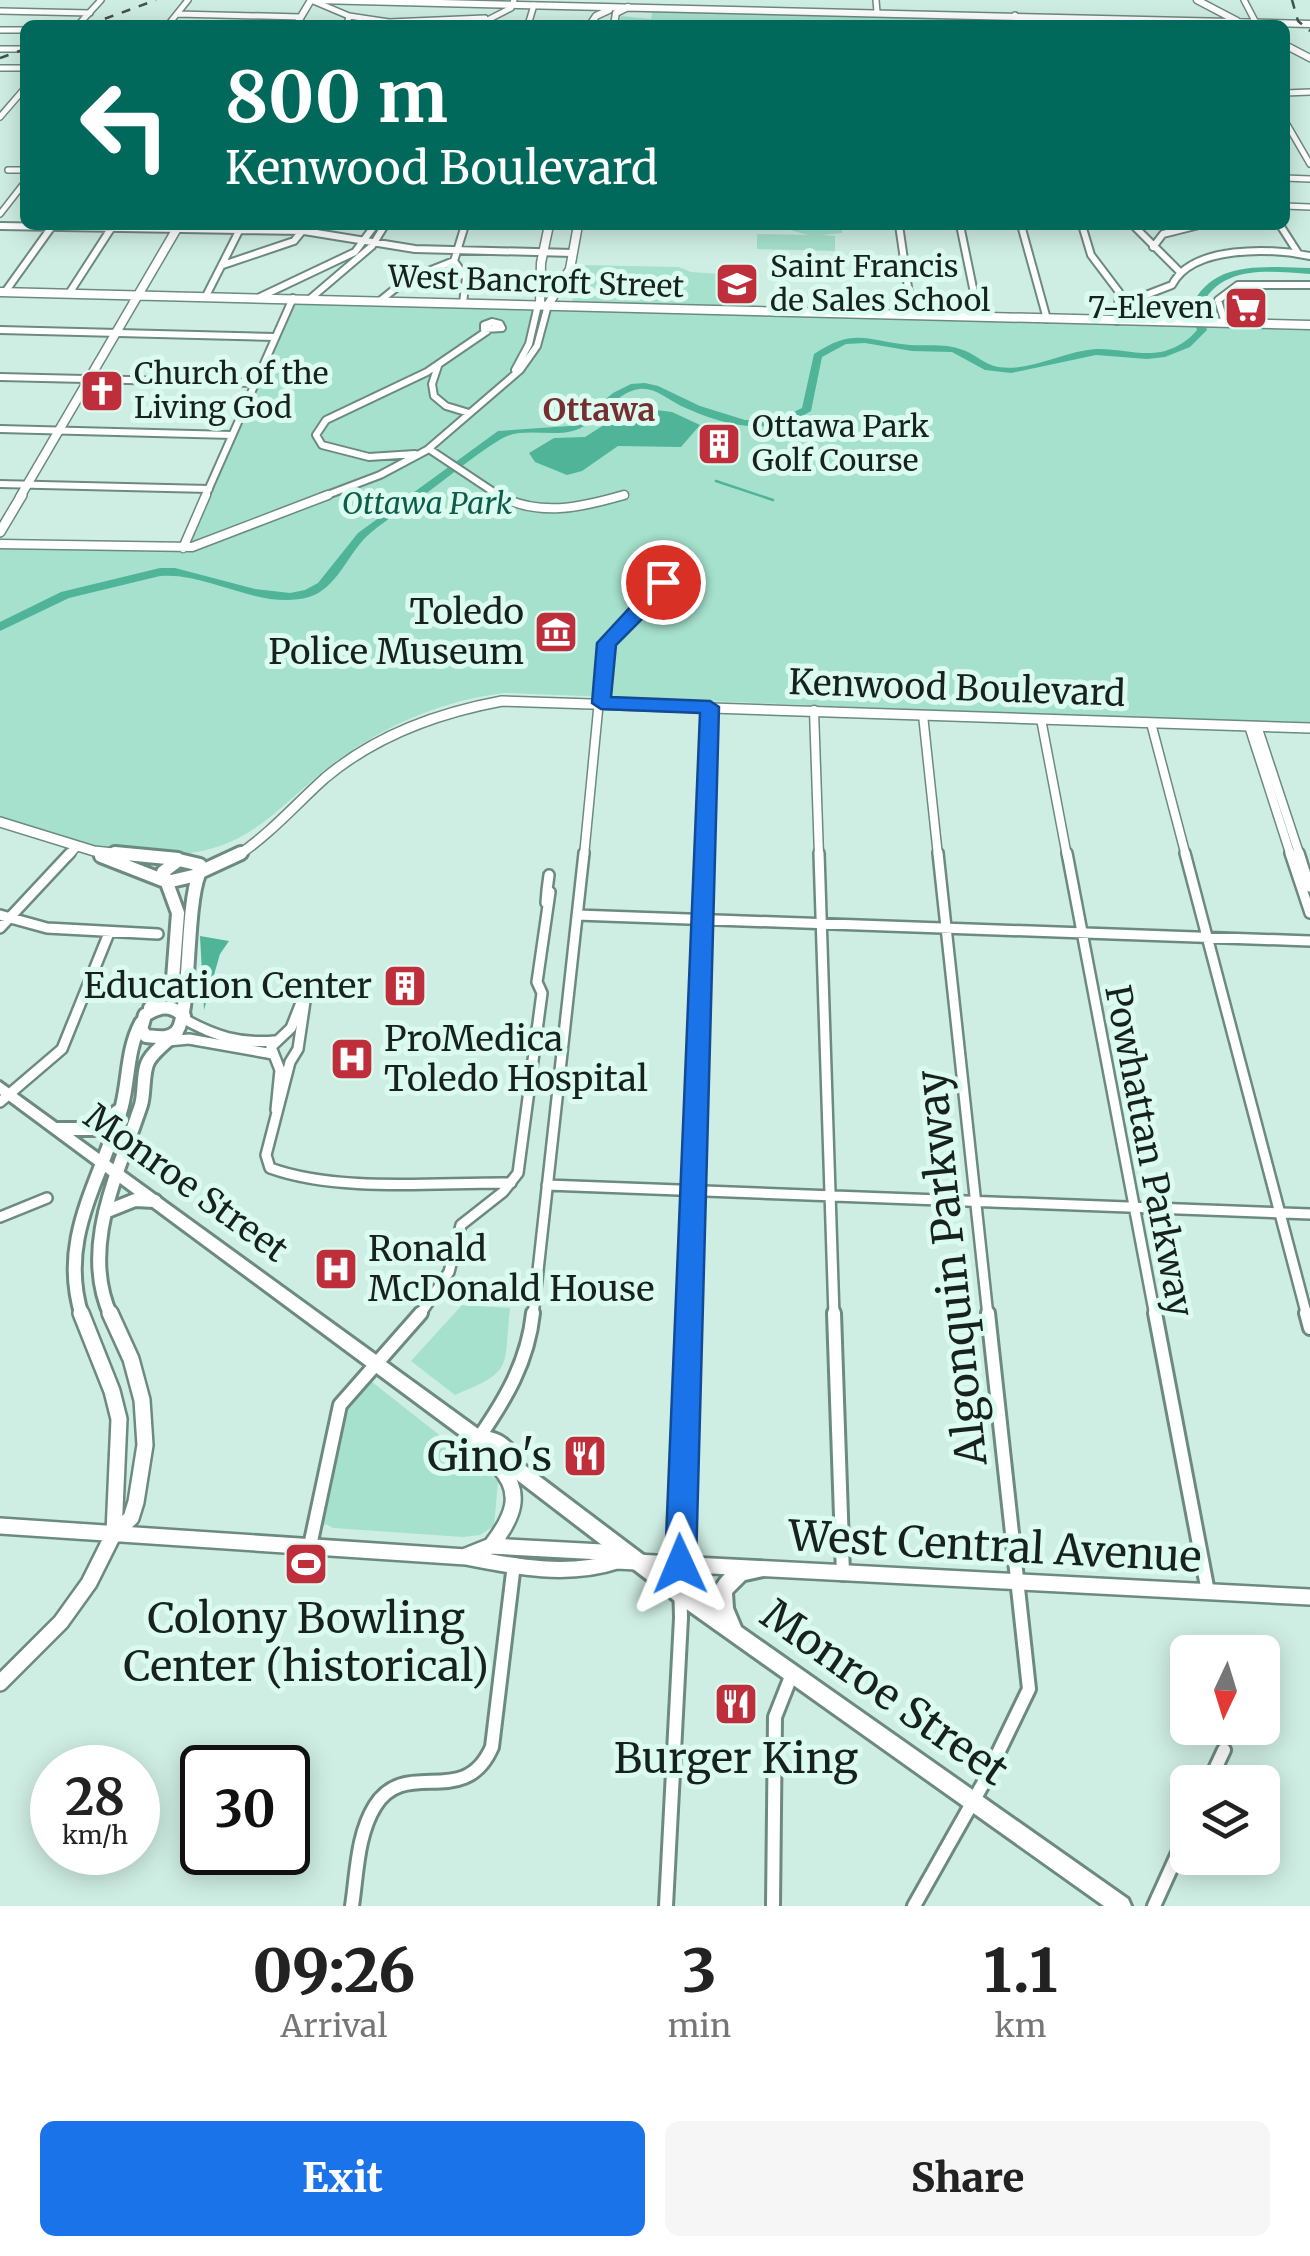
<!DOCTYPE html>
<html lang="en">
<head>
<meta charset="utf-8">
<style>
	:root { --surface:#fff; --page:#f6f6f6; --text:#222; --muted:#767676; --accent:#1a73e8 }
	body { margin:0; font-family:Merriweather,serif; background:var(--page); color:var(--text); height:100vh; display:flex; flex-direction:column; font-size:38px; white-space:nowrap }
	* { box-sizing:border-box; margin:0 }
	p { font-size:32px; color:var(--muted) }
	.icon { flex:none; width:55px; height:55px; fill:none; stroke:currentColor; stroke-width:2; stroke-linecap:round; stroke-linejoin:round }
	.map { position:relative; height:1906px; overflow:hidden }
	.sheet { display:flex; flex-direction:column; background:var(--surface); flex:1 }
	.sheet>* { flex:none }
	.banner { position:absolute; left:20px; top:20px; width:1270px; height:210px; border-radius:15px; box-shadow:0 5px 25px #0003; background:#00695c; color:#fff; overflow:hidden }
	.needle { width:65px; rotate:184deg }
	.controls { position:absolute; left:1170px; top:1635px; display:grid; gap:20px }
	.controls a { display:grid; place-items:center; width:110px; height:110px; border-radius:15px; background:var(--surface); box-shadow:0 5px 25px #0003; font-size:50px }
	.speed { position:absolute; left:30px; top:1745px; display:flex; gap:20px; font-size:50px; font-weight:700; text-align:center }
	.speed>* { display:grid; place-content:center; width:130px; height:130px; border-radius:50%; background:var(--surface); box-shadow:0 5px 25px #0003; line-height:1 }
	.speed small { font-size:25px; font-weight:400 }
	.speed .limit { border:5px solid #111; border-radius:15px; background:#fff; color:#111 }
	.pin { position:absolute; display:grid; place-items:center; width:85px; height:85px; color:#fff; margin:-42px; border:5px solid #fff; border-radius:50%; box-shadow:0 2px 10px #0007 }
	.me { position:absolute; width:110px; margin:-55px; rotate:359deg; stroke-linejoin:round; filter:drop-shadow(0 0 8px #0008) }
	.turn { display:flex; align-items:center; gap:35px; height:210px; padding:0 40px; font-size:45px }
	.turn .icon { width:130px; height:130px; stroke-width:2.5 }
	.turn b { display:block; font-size:70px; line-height:85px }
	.eta { display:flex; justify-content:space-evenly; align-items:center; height:170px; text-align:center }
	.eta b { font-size:60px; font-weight:800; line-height:70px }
	.primary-button { display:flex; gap:20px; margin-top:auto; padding:20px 40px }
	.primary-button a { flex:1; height:115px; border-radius:15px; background:var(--accent); color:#fff; font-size:40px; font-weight:800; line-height:115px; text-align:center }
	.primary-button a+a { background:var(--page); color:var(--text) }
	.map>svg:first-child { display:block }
</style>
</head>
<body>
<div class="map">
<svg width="1310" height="1906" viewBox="0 0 1310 1906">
	<rect width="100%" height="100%" fill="#cfeee3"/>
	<path fill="#a5e1cd" d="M653,9l335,8 2,8 -371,-1 2,-8 30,3z
		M772,225h70v8l-21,2 14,1v15l-78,-2v-15l51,1z
		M579,265l100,2 12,5 46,3 -1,31 -164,-4z
		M294,303l1016,25v397l-805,-32c-61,7 -117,31 -167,67 -60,44 -84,91 -168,95 -58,3 -116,-21 -170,-37v-271l186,4z
		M462,1305l48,3c-7,62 5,62 -55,87l-44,-34z
		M372,1382l126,99 -4,45 -14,9 -17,2 -130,-9 -7,-4 -4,3 20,-114 15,-25z"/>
	<path fill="#50b498" d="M648,409l24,3 28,13 -19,22 -63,-1 -36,25 -15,4 -32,-13 -6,-9 25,-15 31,-1 33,-21z
		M200,936l29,5 -9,13 -16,56z"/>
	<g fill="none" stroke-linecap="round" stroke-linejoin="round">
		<path stroke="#50b498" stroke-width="2.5" d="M716,481l57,19"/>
		<path fill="#50b498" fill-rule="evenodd" d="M1278,267l32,1v6c-42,-3 -89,-10 -110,34l7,22 -17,17 -25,10 -18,2 -51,-4 -85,18 -26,-3 -33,-18 -40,-1 -47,-8 -19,1 -24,13 -11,54c-42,27 -88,14 -130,-5 -14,-7 -26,-19 -42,-17 -25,4 -40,33 -63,41 -23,8 -54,-4 -75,9 -28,17 -53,39 -80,58 -18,13 -39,25 -55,40 -19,19 -30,52 -57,60 -50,14 -99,-25 -149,-21l-91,22 -69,33v-9l61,-30 99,-24h15l80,21 35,4 15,-3 13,-7 40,-50 140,-102 71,-5 18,-11 26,-22 18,-9 14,-1 13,3 42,20 45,14h32l25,-12 12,-54c41,-27 52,-13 96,-9 18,1 36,-2 53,5 12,4 22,15 35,17 33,5 65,-16 98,-18 23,-1 46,8 69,2 13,-4 24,-11 32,-21l-7,-22c19,-38 49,-41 88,-41z"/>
		<defs>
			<path id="street-far4" d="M311,0l38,16 -2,9
				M876,0l1,12
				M1244,0l11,21
				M0,11l90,2
				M177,14l124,3
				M1015,15l3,10
				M349,16l40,6 96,-4
				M78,25l23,-25
				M168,25l20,-25
				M478,25l33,-17 3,-8
				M528,25l6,-20
				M0,30h25
				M0,49h25
				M0,68h25
				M1285,93l25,-1
				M0,117l25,-29
				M1285,121l25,43
				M8,170h17
				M1285,178l25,1
				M1285,206l25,1
				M0,214l25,-32"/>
			<path id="street-far3" d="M899,225l13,90
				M960,225l19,92
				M1021,225l26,94
				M1082,225l9,30 28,37 -2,29
				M1133,225l46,46
				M1280,225l18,28
				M0,226l304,5 111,18 158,4
				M1153,247l10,-13 36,-9
				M454,261l12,17 -3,25
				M223,265l71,-24 13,-16
				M5,292l48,-67
				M70,292l42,-65
				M206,296l35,-69
				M260,297l95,-45 20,-27
				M311,298l61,-52 13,-21
				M381,300l25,-20 48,-19 11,-36
				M1120,305l52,-20c20,-40 99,-37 138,-29
				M492,322l8,2 2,4 -18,1v-4z
				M1225,323l-7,-23 20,-15h72
				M0,330l275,7
				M438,366l-6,18 2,12 12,10 23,7
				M515,370l14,-26 9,-39
				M0,377l254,6
				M0,429l232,6
				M429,449l72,48
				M415,454l-46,3 -47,-12 -6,-10 10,-15 101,-48 60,-41
				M0,484l209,5
				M205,497l88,-199
				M322,497l58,-22 47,-25 93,-80 17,-24 11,-41
				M616,497l8,-2"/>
			<path id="street-far2" d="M497,495c43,22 82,13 127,0
				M0,544l192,3 136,-52
				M183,548l23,-53
				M641 579a11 11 0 1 1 22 0a11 11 0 1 1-22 0Z
				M814,710l5,146
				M923,715l15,141
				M1041,719l26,137
				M1151,723l35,133
				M1249,726l42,130
				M1257,726l43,130
				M68,856l9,-10
				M584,856l20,-208 36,-36 13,-20
				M704,856l6,-149"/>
			<path id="street-far1" d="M819,853l15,463
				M938,853l50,463
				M1067,853l88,463
				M1185,853l122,463
				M1290,853l20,60
				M1299,853l11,34
				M547,890l2,-15
				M0,915l47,13 111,6
				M577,915l733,26
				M0,928l70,-75
				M308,981l-10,68 -8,13 -24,93 4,13c69,25 167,14 241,15
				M184,1019c31,17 55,25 91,22
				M168,1041l21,-2 84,15
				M0,1102l62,-53 47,-116
				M276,1110l4,-40 -9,-23 20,-19 15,-38
				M547,1185l763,29
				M0,1217l47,-19
				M419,1316l30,-44 12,-47 42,-33 15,-19 24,-180 -5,-11 13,-90 -3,-2 -1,13
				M533,1316l51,-463
				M687,1316l18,-463"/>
			<path id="street" d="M834,1313l9,261
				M1155,1313l53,279
				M1306,1313l4,15
				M478,1439c27,-39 50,-77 55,-126
				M310,1546l30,-141 81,-92
				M1209,1782l15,-32
				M352,1906c5,-33 5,-71 23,-100 31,-50 89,5 117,-59l22,-183
				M666,1906l15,-288 -2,-82 8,-223
				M773,1906l2,-189 17,-43
				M914,1906l70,-124 45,-93 -41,-376
				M1154,1906l34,-75"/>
			<path id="secondary-far4" d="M316,0l994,24
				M1197,0l40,21
				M296,25l15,-25
				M590,25l6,-9 13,-6
				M614,25l2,-12 12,-6
				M1285,45l25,13"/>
			<path id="secondary-far3" d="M0,292l1310,33
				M540,305l1,-42 8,-38
				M548,305l22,-36 8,-44
				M20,497l159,-272"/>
			<path id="secondary-far2" d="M0,532l22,-37
				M0,822l94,29 48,5
				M237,856c33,-22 59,-52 88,-78 51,-43 112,-65 177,-77l808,27"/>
			<path id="secondary-far1" d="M115,853l63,6
				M101,856l64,25
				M200,872l41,-19
				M150,1008l23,-29 5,-66 -15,-41 16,-12 21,5 -3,10 -30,7
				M184,1016c-14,-12 -24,-10 -39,-1l-4,14 5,7c11,1 22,4 30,-4 15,-14 9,-123 23,-158
				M58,1129h36l24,-18
				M105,1212l30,-12 20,1
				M82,1316c-25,-79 20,-136 40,-210 7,-28 5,-57 19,-83
				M111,1316c-32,-69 8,-144 30,-211 4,-13 1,-34 8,-45 6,-10 20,-20 28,-28"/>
			<path id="secondary" d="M81,1313l31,78 7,28 -5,114
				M0,1526l466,31c49,10 103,20 151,4l693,36
				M491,1546c21,-27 34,-53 7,-80
				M466,1556l25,-10 111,6 15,9
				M0,1683l61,-61 28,-39 25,-50 17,-15 5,-16 9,-57 -3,-45 -11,-41 -21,-46"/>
			<path id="primary" d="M0,1082l481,349c17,0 36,11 38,30l196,148c0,-8 -2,-18 2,-25 11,-18 32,-26 51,-21l2,6 -2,6 -23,5 -13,13 1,15 8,19 387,272 3,7h-27l-429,-305 -167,-128c-19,1 -30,-12 -36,-29l-472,-350z"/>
		</defs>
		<use href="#street-far4" stroke="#6d8a80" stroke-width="8"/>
		<use href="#street-far3" stroke="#6d8a80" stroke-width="10"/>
		<use href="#street-far2" stroke="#6d8a80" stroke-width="11"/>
		<use href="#street-far1" stroke="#6d8a80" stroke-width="14"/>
		<use href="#street" stroke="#6d8a80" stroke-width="18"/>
		<use href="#secondary-far4" stroke="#6d8a80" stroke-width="9"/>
		<use href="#secondary-far3" stroke="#6d8a80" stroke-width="11"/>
		<use href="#secondary-far2" stroke="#6d8a80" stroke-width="12"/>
		<use href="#secondary-far1" stroke="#6d8a80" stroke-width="18"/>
		<use href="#secondary" stroke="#6d8a80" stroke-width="20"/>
		<use href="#primary" stroke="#6d8a80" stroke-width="6"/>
		<use href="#street-far4" stroke="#fff" stroke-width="5"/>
		<use href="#street-far3" stroke="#fff" stroke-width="6"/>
		<use href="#street-far2" stroke="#fff" stroke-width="8"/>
		<use href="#street-far1" stroke="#fff" stroke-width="9"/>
		<use href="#street" stroke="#fff" stroke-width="12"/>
		<use href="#secondary-far4" stroke="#fff" stroke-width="6"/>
		<use href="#secondary-far3" stroke="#fff" stroke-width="8"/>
		<use href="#secondary-far2" stroke="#fff" stroke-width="9"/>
		<use href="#secondary-far1" stroke="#fff" stroke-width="12"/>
		<use href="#secondary" stroke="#fff" stroke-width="15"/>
		<use href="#primary" fill="#fff" fill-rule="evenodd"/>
		<path stroke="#41514b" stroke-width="2.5" stroke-dasharray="9 9" stroke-linecap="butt" d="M1292,0l6,21 12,10
			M88,25l68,-25
			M0,58l25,-9"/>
	</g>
	<path fill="#1a73e8" stroke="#114b97" stroke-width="2.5" d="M663,576l9,6 -26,33 -30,30 -5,52 99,4 9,6 -23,857 -5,11 -11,4 -10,-4 -5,-11 35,-851 -99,-4 -9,-6 5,-60 60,-65z"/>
	<defs>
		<symbol id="school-square" viewBox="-11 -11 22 22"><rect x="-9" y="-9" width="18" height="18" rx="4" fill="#bf2e3b" stroke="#dcfbf0"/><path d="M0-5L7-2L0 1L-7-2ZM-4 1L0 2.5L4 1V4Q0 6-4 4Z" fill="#fff"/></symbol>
		<symbol id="supermarket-square" viewBox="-11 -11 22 22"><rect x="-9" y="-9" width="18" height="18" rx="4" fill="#bf2e3b" stroke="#dcfbf0"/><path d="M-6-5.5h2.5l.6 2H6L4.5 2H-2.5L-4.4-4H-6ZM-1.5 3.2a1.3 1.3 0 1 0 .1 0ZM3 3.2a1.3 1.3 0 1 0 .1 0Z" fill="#fff"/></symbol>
		<symbol id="church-square" viewBox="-11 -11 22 22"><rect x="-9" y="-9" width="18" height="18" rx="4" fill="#bf2e3b" stroke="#dcfbf0"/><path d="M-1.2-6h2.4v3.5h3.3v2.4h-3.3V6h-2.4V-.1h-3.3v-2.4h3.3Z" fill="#fff"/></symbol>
		<symbol id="building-square" viewBox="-11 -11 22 22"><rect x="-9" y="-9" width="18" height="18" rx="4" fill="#bf2e3b" stroke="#dcfbf0"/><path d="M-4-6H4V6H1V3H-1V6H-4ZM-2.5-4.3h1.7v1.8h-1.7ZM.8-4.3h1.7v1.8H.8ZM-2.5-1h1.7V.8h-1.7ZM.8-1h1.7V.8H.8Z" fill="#fff"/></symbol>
		<symbol id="museum-square" viewBox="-11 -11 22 22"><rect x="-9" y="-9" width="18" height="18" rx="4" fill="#bf2e3b" stroke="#dcfbf0"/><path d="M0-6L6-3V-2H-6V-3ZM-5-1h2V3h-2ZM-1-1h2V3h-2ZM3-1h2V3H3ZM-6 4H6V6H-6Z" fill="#fff"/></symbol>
		<symbol id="hospital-square" viewBox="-11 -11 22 22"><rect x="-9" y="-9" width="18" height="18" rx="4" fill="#bf2e3b" stroke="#dcfbf0"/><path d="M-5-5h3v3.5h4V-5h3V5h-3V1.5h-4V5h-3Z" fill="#fff"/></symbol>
		<symbol id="restaurant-square" viewBox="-11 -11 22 22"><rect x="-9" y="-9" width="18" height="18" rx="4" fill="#bf2e3b" stroke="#dcfbf0"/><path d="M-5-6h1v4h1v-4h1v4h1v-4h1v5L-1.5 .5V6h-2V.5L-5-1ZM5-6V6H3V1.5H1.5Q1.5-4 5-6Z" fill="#fff"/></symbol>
		<symbol id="stadium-square" viewBox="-11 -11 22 22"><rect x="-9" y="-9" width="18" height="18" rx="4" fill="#bf2e3b" stroke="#dcfbf0"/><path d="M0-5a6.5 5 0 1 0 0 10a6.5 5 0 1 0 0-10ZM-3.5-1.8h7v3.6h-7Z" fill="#fff"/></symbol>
	</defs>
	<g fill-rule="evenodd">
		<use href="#school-square" x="712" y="259" width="50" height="50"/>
		<use href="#supermarket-square" x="1221" y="283" width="50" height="50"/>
		<use href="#church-square" x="77" y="366" width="50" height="50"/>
		<use href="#building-square" x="694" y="419" width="50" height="50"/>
		<use href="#museum-square" x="531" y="607" width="50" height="50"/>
		<use href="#building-square" x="380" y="961" width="50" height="50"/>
		<use href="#hospital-square" x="327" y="1034" width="50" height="50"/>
		<use href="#hospital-square" x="311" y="1244" width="50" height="50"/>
		<use href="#restaurant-square" x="560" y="1431" width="50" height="50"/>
		<use href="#stadium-square" x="281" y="1539" width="50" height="50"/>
		<use href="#restaurant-square" x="711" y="1679" width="50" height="50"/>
	</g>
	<g text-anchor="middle" stroke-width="10" stroke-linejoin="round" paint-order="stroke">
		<g font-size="30" fill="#17221e" stroke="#dcfbf0" text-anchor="start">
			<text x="770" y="277">Saint Francis<tspan x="770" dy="34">de Sales School</tspan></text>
			<text x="1214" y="318" text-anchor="end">7-Eleven</text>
			<text x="134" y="384">Church of the<tspan x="134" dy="34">Living God</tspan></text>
			<text x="752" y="437">Ottawa Park<tspan x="752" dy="34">Golf Course</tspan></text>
		</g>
		<g font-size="30" fill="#17221e" stroke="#dcfbf0">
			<text transform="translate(536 282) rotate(2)" y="10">West Bancroft Street</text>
		</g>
		<g font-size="30" font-style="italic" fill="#0c5e4b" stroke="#dcfbf0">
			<text x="427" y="514">Ottawa Park</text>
		</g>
		<g font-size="32" font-weight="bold" fill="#762f30" stroke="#dcfbf0">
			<text x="599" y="421">Ottawa</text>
		</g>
		<g font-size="35" fill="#17221e" stroke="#dcfbf0" text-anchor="end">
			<text x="524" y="624">Toledo<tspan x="524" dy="40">Police Museum</tspan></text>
			<text x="372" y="998">Education Center</text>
			<text x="384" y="1051" text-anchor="start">ProMedica<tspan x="384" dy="40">Toledo Hospital</tspan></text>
			<text x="368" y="1261" text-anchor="start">Ronald<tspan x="368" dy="40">McDonald House</tspan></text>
		</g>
		<g font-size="35" fill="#17221e" stroke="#dcfbf0">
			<text transform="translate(957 688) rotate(2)" y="12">Kenwood Boulevard</text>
			<text transform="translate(1149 1151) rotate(79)" y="12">Powhattan Parkway</text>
			<text transform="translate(186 1183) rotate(36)" y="12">Monroe Street</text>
		</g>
		<g font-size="42" fill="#17221e" stroke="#dcfbf0">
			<text transform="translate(951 1268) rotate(-96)" y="15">Algonquin Parkway</text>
			<text transform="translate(995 1546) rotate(3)" y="15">West Central Avenue</text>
			<text transform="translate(885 1692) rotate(35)" y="15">Monroe Street</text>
		</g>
		<g font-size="42" fill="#17221e" stroke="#dcfbf0">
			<text x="552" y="1471" text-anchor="end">Gino's</text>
			<text x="306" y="1633">Colony Bowling<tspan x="306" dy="48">Center (historical)</tspan></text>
			<text x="736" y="1773">Burger King</text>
		</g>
	</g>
</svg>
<div class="controls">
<a><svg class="needle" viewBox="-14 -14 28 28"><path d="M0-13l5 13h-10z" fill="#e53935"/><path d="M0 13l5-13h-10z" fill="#767676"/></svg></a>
<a><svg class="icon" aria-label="layers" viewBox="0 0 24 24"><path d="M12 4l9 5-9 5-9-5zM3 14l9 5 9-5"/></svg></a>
</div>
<div class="speed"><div>28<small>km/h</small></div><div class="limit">30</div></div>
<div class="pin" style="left:663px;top:582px;background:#d93025"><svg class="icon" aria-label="arrive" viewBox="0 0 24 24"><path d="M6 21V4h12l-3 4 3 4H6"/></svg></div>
<svg class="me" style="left:680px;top:1564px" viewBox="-20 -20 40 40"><path d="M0-17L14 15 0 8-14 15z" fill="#1a73e8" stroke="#fff" stroke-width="4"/></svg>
<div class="banner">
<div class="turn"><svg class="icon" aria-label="left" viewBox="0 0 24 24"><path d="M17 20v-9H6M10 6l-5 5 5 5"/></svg><div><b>800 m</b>Kenwood Boulevard</div></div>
</div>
</div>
<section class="sheet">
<div class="eta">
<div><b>09:26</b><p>Arrival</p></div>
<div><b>3</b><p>min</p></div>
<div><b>1.1</b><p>km</p></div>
</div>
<div class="primary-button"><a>Exit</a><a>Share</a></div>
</section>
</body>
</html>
